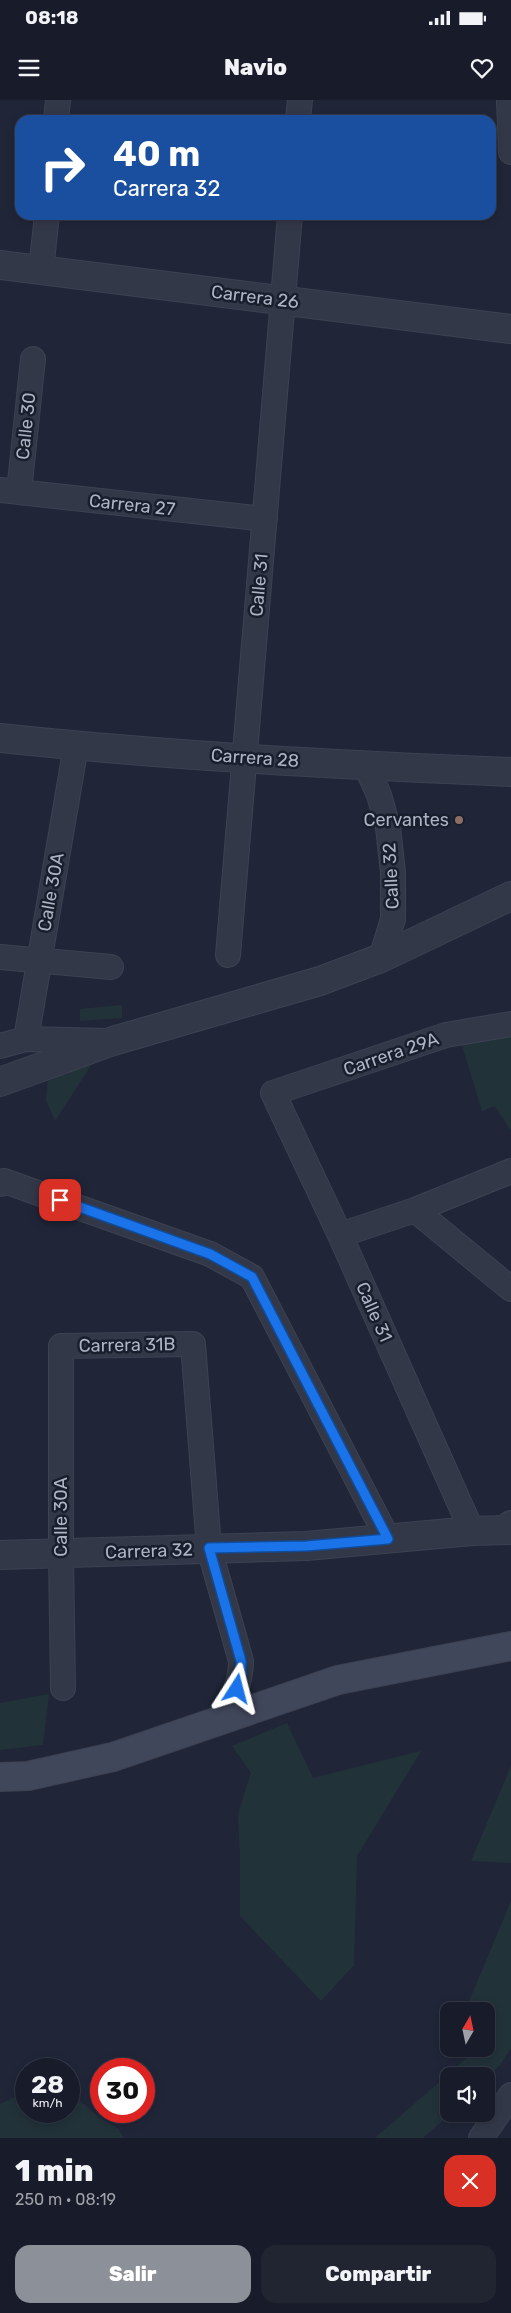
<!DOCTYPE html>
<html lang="es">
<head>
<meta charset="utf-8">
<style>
	:root { --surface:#181c2a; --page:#212532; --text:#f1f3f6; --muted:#9fa1a8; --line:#363a47; --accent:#8c9099 }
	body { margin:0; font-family:Rubik,sans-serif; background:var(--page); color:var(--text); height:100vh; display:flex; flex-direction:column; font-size:19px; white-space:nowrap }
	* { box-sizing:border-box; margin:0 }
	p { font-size:16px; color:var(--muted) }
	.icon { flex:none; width:28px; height:28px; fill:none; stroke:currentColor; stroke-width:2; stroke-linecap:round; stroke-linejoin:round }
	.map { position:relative; height:2038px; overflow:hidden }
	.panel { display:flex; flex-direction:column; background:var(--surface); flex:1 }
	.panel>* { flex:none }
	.top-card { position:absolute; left:15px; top:15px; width:481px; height:105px; border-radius:15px; box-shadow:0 2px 8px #0003,0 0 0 1px var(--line); background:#1a4fa0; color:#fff; overflow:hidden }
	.needle { width:32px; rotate:9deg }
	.tools { position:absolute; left:440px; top:1902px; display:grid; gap:10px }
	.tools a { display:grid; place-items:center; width:55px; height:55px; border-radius:10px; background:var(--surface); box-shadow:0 2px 8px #0003,0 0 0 1px var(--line); font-size:25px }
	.speed { position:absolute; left:15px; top:1958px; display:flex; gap:10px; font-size:25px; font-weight:700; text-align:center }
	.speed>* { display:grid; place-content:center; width:65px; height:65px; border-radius:50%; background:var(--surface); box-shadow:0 2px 8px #0003,0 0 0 1px var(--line); line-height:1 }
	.speed small { font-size:12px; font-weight:400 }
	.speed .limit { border:8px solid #d22; background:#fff; color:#111 }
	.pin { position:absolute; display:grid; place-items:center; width:42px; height:42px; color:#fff; margin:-21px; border-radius:10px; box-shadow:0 2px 8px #0006 }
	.me { position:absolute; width:55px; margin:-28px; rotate:9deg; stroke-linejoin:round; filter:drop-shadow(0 0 4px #0008) }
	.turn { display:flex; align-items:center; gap:18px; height:105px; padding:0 15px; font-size:22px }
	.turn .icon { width:65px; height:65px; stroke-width:2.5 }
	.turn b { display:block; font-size:35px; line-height:42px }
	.round { display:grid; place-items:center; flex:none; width:52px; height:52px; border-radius:15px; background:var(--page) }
	.overview { display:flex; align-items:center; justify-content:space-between; height:85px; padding:0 15px }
	h1 { font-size:30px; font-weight:800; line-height:38px }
	.cta { display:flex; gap:10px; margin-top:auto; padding:10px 15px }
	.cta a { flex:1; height:58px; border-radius:15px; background:var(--accent); color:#fff; font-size:20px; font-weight:800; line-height:58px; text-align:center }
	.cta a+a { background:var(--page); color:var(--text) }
	.status { display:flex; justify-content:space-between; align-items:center; height:35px; padding:0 25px; background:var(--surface); direction:ltr }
	.status svg { height:14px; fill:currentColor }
	header { display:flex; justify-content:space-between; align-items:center; height:65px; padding:0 15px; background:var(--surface); font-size:22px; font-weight:800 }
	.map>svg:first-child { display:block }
</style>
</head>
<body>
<div class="status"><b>08:18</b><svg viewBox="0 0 49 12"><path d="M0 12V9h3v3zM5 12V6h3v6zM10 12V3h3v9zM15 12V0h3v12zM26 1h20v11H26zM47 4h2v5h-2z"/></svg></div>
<header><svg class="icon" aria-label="menu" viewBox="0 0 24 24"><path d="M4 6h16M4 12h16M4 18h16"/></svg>Navio<svg class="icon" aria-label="heart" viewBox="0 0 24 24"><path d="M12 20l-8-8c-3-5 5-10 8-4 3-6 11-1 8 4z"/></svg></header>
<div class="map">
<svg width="511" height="2038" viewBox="0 0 511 2038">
	<rect width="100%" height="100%" fill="#202638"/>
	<path fill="#223239" d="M122,905v13l-42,3v-12z
		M511,927v104l-16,-25 -13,5 -21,-69z
		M99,953l-44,68 -9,-21 2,-22 -48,18v-6z
		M49,1594l-6,51 -43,5v-47z
		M287,1623l26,55 108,-27 -64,105 -3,109 -33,36 -81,-85v-62l-2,-40 13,-41 -19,-27z
		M511,1666v97l-40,-2z
		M511,1801v147l-11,17 -14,13v-2h-37l1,38 -27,24h-48l102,-89h9v-9l4,-3 -4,-5v-21h-16l-3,-5z
		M21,1994l5,8v9h7l4,5 12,-5h20v-11l9,-1 22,19 19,11 4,9h-123v-34z"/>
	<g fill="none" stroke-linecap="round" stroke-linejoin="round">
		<defs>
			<path id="minor" d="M509,0l2,52
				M56,20l2,-20
				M298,20l2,-20
				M41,170l6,-55
				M0,390l265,29
				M19,392l14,-133
				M366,666l13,29 9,32 5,46v46l-12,39
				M228,855l62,-740
				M0,857l111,10
				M26,939l50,-293
				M0,946l26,-7 81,2
				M0,1084l4,-3 206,73 42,23 136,262
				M415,1110l96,79
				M340,1135l75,-25 96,-39
				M472,1431l-132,-296 -67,-142 173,-58 65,-11
				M63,1588l-2,-134v-208l132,-2 16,204 32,113c0,22 -9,39 -17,59
				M481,2038l30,-43"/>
			<path id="tertiary" d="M0,165l511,64
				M0,638c170,18 341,27 511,34
				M0,982l113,-41 207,-60 61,-23 130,-62
				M0,1455l306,-9 166,-15 36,-1 3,-5"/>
			<path id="secondary" d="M0,1677l28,-1 85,-19 225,-77 173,-34"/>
		</defs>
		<use href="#minor" stroke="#3d4252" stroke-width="26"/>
		<use href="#tertiary" stroke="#3d4252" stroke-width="30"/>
		<use href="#secondary" stroke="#3d4252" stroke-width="30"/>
		<use href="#minor" stroke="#333848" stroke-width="24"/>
		<use href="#tertiary" stroke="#333848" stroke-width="28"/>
		<use href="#secondary" stroke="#41475b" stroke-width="28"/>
	</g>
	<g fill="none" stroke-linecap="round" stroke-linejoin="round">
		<defs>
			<path id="route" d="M60,1100l150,54 42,23 136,262 -82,7 -97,2 32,113v15l-4,13"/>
		</defs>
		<use href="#route" stroke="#114b97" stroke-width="12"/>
		<use href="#route" stroke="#1a73e8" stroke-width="9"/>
	</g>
	<circle fill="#8d6e63" stroke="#191e2c" stroke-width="2" cx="459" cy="720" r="5"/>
	<g text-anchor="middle" stroke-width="5" stroke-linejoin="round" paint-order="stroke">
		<g font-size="18" fill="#adb3c5" stroke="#191e2c">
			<text transform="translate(255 197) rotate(7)" y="6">Carrera 26</text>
			<text transform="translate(26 326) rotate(-84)" y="6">Calle 30</text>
			<text transform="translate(132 405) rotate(6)" y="6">Carrera 27</text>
			<text transform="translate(259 485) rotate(-85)" y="6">Calle 31</text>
			<text transform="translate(255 658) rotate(4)" y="6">Carrera 28</text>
			<text transform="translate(391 776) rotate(-93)" y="6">Calle 32</text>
			<text transform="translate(51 792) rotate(-80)" y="6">Calle 30A</text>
			<text transform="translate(391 954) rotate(-19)" y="6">Carrera 29A</text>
			<text transform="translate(374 1212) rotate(66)" y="6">Calle 31</text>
			<text transform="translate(127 1245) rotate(-1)" y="6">Carrera 31B</text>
			<text transform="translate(61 1417) rotate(-90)" y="6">Calle 30A</text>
			<text transform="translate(149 1451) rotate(-2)" y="6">Carrera 32</text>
		</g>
		<g font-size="18" fill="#adb3c5" stroke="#191e2c" text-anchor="end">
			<text x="449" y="726">Cervantes</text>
		</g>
	</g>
</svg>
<div class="tools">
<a><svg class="needle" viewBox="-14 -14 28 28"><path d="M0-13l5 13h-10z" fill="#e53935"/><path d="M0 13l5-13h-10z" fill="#9fa1a8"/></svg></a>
<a><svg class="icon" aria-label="sound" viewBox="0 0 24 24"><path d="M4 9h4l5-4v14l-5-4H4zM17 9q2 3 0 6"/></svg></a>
</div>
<div class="speed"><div>28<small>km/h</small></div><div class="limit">30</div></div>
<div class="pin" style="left:60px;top:1100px;background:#d93025"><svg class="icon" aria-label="arrive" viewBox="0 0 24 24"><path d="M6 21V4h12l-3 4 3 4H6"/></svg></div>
<svg class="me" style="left:237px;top:1589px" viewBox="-20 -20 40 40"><path d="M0-17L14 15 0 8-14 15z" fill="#1a73e8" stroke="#fff" stroke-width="4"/></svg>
<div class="top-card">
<div class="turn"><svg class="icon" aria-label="right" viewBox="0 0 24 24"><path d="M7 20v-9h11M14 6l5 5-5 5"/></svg><div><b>40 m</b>Carrera 32</div></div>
</div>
</div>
<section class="panel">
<div class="overview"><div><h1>1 min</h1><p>250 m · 08:19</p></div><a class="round" style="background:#d93025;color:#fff"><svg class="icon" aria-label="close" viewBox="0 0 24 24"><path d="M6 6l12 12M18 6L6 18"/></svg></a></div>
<div class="cta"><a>Salir</a><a>Compartir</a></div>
</section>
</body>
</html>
